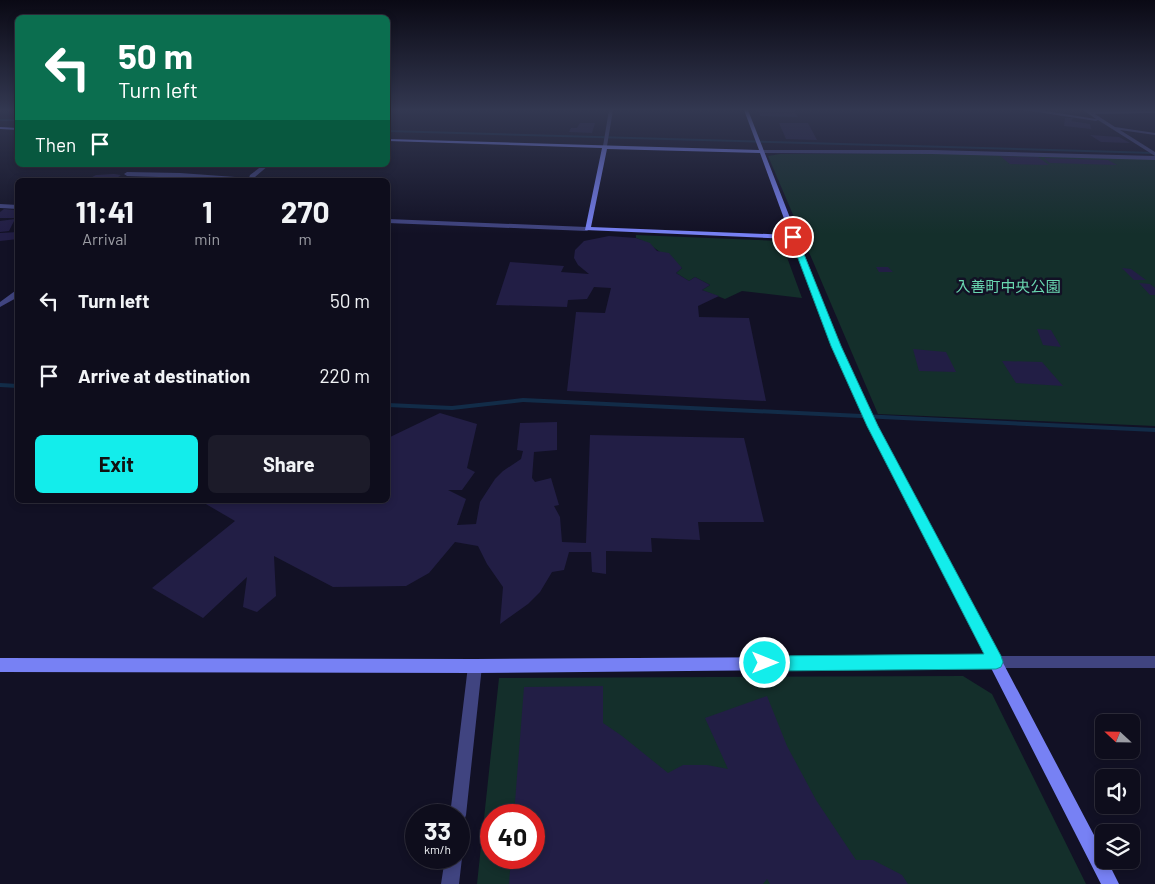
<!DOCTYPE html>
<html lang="en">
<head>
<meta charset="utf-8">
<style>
	:root { --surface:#0e0d1c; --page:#1c1b29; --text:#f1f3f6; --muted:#9b9ca3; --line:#2e2d3b; --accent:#13edeb }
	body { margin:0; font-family:Barlow,"Noto Sans JP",sans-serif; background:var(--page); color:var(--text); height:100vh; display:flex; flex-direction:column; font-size:19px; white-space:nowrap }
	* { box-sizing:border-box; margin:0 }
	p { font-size:16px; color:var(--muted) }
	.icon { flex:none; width:28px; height:28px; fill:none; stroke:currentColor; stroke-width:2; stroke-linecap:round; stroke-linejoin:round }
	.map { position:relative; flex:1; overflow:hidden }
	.panel { position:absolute; left:15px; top:178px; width:375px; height:325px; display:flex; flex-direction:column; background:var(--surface); border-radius:8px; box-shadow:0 2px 8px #0003,0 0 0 1px var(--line) }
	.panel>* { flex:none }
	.guide { position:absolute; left:15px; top:15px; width:375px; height:152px; border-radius:8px; box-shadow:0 2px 8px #0003,0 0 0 1px var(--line); background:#0b6e4f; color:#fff; overflow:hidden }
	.needle { width:32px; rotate:292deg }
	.fabs { position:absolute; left:1095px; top:714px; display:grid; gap:10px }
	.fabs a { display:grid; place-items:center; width:45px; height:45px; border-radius:8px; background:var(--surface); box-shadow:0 2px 8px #0003,0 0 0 1px var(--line); font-size:25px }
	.speed { position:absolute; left:405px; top:804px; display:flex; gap:10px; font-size:25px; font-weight:700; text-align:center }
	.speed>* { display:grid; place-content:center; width:65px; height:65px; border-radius:50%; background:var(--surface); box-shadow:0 2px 8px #0003,0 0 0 1px var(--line); line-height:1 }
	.speed small { font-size:12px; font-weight:400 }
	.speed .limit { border:8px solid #d22; background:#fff; color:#111 }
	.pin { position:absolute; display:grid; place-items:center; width:42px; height:42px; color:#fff; margin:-21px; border:2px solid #fff; border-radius:50%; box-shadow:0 1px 5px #0007 }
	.me { position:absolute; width:55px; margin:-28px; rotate:90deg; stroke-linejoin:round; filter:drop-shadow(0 0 4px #0008) }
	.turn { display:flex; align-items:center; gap:18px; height:105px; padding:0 20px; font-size:22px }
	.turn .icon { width:65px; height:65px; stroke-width:2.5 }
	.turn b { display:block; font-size:35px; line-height:42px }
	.then { display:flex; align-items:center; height:48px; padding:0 20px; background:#0003; gap:10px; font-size:19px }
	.eta { display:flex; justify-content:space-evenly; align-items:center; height:85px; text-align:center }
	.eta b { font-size:30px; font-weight:700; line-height:35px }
	.button { display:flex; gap:10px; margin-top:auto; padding:10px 20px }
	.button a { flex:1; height:58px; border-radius:8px; background:var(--accent); color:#111; font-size:20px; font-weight:700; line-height:58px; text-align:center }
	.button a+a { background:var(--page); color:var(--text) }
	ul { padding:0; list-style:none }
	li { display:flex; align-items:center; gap:15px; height:75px; padding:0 20px }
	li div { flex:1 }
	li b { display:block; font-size:19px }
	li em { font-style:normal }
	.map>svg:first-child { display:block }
</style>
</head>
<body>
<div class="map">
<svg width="1155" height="884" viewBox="0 0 1155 884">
	<rect width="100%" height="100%" fill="#121125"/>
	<path fill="#142f2b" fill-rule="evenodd" d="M935,153l220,6v267l-277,-12 -110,-258 12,-2z
		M636,235l145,6 21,57 -60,-7 -17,8 -23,-9 8,-5 -15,-8 -6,4 -13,-8 6,-5c-16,-10 -29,-24 -46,-30z
		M963,676l29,18 94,190h-609l22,-206zM491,815h43v43h-43z"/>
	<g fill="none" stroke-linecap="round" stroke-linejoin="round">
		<path fill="#122c48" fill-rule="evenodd" d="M0,119h18v2h-18z
			M388,130l767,22v2l-767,-22z
			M0,383l18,1v4l-18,-1z
			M523,398l632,30v4l-632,-30 -71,8 -64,-3v-4l64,3z"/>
	</g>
	<path fill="#221e45" d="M758,110h36l4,7 -38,-1z
		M1065,118h8l-2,3 19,3 1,5 -27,-3z
		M580,123h15l-3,10 -23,-1 2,-4h6z
		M779,123h29l9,17 -31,-1z
		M1090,135l29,2 11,6 -29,-1z
		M1000,156l38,1 11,8 -39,-1z
		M1044,158l64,2 9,5 -67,-2z
		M114,174l7,1 -7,5h-28l10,-5z
		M4,209l14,1v8h-18v-6z
		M15,219l-6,12 -9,1v-11z
		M18,232v7l-18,2v-8z
		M609,236l27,2 14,5 7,8 12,2 13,15 -6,5 13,8 6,-4 15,8 -8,5 17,6 -21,10 1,11 50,1 17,83 -199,-10 9,-79 29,1 6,-25 -17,-1 -7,12 -19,1 -1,7 -71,-2 14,-43 54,4 -3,6 28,2 -11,-9 -4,-7 1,-8 9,-9z
		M876,267h12l5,5h-14z
		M1122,268l9,1 15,11h-12z
		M1139,283l11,1 5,4v7h-5z
		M1037,329l14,1 10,17 -18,-2z
		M913,349l33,3 10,20 -37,-1z
		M1002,361l40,1 21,24 -47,-3z
		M440,413l37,11 -10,44 8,4 -13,18h-14l18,9 -9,26 19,-1 4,-22 15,-23 8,-8 18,-12 2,-8 -6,-1 3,-27 37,-1v28l-23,2 -2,26 3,4 16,-4 8,27 -5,1 6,11 2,25 24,1 4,-108 154,3 20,84h-66l2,18 -49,-2 1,14 -46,-1v23l-14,-2 -1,-20h-22l-5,18 -12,2 -12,20 -12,12 -28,20 3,-37 -16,-23 -9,-18 -23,-4 -26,31 -23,13 -73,1 -59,-31 2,40 -19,16 -14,-5 4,-30 -44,41 -51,-30 83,-67 -36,-21h189v-62z
		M603,686v37l19,13 46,37 15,-8h24l21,4 -23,-51 62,-22 20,50 29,54 40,60h17l29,15 6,9h-138l-3,-5 -4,5h-254l2,-26h23v-43h-20l10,-128z"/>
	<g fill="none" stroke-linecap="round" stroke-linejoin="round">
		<path fill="#404480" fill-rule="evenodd" d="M609,110h4l-6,36 -2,1 -2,-1z
			M1024,110h15l57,9 -13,-9 72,1v2l-60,1 20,13 40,6v2l-35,-5 35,22v4l-57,-36 -2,1z
			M761,150h171l223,6v4l-223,-6 -173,-1z
			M263,165h6l-14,12 -1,3 -127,-4 -3,-2 3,-2 53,1 69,5 1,-3z
			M0,204l18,1v4l-18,-1z
			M388,219l199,8 3,2 -3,2 -199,-8z
			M15,291h3v6l-18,10v-5z
			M995,656h160v12h-160l-5,-1 -2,-5 2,-5z
			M475,659l5,2 2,5 -16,149 -2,6 -5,2v-8h-9l18,-149 2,-5z
			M459,852l3,6 -3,26h-18l4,-26h14z"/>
		<path fill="#7781f4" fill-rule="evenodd" d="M744,110h4l92,236 38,80 226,428v6h3l12,24h-18l-110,-216 -516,5 -475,-1v-14l475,1 510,-3 -117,-230 -36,-80 -40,-107 -207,-9 17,-82 -214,-7v-2l371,11zM607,149l153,4 30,82 -199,-8z
			M0,127l18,1v2l-18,-1z"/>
	</g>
	<linearGradient id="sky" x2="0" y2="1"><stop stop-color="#0a0914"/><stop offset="0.47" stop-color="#333851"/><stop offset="1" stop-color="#333851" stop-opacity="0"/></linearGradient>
	<rect width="1155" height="234" fill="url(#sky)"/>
	<path fill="#13edeb" stroke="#0c9a99" d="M793,235l4,2 44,109 37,80 123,230 2,6 -2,5 -5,2 -231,2 -5,-3 -3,-5 3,-5 5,-2 219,-2 -117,-228 -36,-80 -41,-109z"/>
	<g text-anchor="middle" stroke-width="5" stroke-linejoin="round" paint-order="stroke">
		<g font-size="15" fill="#69d7b0" stroke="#121125">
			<text x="1008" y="292">入善町中央公園</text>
		</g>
	</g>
</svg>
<div class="fabs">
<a><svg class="needle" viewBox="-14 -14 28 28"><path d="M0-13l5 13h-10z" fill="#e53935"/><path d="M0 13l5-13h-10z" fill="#9b9ca3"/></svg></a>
<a><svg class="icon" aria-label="sound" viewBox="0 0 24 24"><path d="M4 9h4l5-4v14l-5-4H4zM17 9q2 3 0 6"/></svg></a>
<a><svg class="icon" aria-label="layers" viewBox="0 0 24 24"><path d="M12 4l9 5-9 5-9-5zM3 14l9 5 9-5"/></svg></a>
</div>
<div class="speed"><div>33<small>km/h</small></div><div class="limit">40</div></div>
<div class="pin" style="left:793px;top:237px;background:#d93025"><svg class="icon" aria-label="arrive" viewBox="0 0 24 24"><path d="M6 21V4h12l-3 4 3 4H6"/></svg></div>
<svg class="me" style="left:765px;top:663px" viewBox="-20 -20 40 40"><circle r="17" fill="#13edeb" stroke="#fff" stroke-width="3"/><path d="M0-11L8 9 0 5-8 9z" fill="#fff"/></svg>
<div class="guide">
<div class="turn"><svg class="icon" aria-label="left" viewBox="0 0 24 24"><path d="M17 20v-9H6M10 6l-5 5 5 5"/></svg><div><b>50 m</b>Turn left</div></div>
<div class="then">Then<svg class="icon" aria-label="arrive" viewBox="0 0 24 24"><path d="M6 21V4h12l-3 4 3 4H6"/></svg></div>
</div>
<section class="panel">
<div class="eta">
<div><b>11:41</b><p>Arrival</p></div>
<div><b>1</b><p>min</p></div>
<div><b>270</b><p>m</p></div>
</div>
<ul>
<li><svg class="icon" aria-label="left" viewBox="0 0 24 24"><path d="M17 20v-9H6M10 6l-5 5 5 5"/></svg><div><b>Turn left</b></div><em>50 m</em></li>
<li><svg class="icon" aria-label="arrive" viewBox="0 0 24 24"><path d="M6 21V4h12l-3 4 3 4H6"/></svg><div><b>Arrive at destination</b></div><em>220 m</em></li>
</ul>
<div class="button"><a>Exit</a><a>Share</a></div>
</section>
</div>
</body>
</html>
